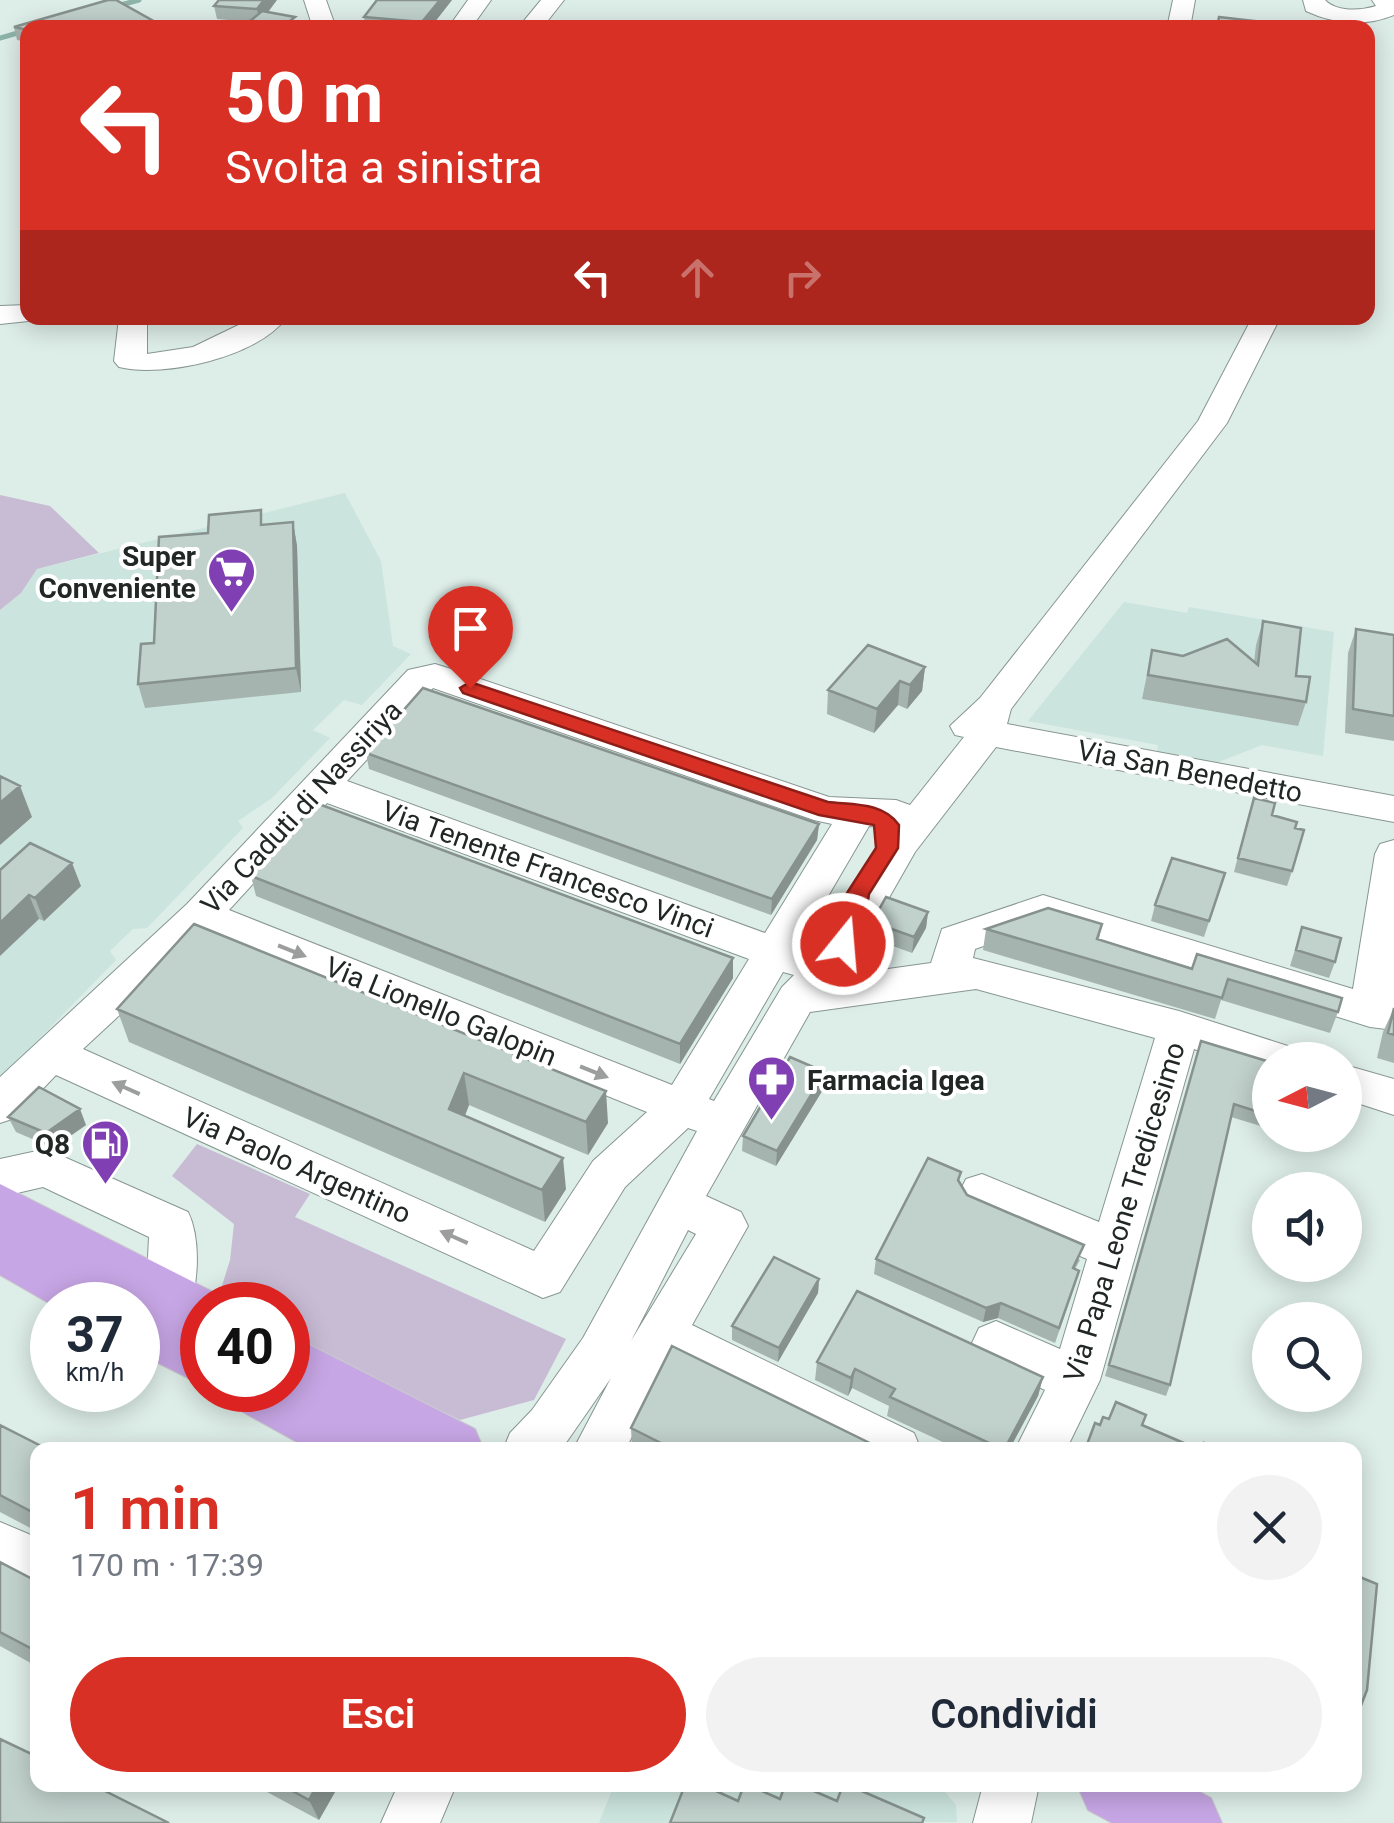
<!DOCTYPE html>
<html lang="it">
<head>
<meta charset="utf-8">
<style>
	:root { --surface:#fff; --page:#f2f2f3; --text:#1f2937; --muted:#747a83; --accent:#d93025 }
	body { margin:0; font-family:Roboto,sans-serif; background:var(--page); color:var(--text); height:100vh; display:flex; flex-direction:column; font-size:38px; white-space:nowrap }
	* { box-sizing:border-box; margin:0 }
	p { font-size:32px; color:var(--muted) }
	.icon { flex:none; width:55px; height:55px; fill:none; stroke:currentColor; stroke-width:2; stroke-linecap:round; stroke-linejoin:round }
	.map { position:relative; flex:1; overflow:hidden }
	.panel { position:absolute; left:30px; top:1442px; width:1332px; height:350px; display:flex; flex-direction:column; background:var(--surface); border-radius:20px; box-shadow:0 5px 25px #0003 }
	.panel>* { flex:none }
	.banner { position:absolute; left:20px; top:20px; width:1355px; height:305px; border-radius:20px; box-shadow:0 5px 25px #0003; background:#d93025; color:#fff; overflow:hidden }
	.needle { width:65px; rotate:264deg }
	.tools { position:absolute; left:1252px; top:1042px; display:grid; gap:20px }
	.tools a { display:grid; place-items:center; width:110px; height:110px; border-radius:50%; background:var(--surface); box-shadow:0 5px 25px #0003; font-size:50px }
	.speed { position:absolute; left:30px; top:1282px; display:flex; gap:20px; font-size:50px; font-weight:700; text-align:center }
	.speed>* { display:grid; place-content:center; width:130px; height:130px; border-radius:50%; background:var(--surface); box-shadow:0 5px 25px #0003; line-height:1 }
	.speed small { font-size:25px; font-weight:400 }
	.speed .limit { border:15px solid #d22; background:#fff; color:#111 }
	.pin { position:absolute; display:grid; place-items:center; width:85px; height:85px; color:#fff; margin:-102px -42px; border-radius:50% 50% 50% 0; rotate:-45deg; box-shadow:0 0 10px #0007 }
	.pin .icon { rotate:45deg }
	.me { position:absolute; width:110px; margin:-55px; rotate:17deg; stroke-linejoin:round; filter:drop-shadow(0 0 8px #0008) }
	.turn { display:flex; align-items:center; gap:35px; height:210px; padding:0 40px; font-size:45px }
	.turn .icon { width:130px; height:130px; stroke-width:2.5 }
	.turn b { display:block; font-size:70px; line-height:85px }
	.lanes { display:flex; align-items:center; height:95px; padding:0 40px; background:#0003; justify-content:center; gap:50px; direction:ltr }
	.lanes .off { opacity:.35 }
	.round { display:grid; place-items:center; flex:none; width:105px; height:105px; border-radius:52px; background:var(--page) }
	.summary { display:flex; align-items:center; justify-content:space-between; height:170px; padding:0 40px }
	h1 { font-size:60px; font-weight:600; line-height:75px; color:var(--accent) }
	.cta { display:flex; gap:20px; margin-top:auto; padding:20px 40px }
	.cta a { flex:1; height:115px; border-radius:60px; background:var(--accent); color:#fff; font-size:40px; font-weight:600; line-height:115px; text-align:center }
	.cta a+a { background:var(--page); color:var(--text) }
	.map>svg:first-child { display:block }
</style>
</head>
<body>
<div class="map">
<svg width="1394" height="1823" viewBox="0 0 1394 1823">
	<rect width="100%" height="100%" fill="#ddede8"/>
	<path fill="#cbe4dd" d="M345,493l36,68 12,85 18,8 -49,51 -18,-5 -31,30 17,8 -58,60 -34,23 5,7 -96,100 -14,1 -23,22 6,9 -116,119v-469l21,-17 16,-24z
		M1124,602l63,11 2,-6 145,25 -11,124 -61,-11 -46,18 -59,-11 1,-7 -130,-24z
		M614,1785h317l15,8 10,12 1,17 -358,1z"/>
	<path fill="#c8bcd5" d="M0,495l50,11 49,47 -62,16 -16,24 -21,17z
		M197,1144l113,50 -15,23 271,122 -32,61 -74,20 -172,-83v-32l-71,-3 13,-42 4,-36 -62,-48z"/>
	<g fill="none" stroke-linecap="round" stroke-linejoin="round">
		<path stroke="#8db4a9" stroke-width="5" d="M113,7l26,-7
			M0,38l28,-8"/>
		<defs>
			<path id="minor" d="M304,0h22l10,28h-23z
				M468,0h23l-20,28h-23z
				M541,0h23l-22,28h-24z
				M1173,0h22l-5,28h-23z
				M1303,0h22c11,12 35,11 51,6l-4,-6h22v15c-29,12 -60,9 -88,-4z
				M28,305v13h12l-2,2 -38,4v-18z
				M119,318h28v36l46,-7 60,-29h33c-28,39 -122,60 -167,49l-5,-6z
				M1252,318h28l-53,105 -216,286 -4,15 387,72v26l-398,-75 -81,105 -70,123 86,-12 11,-34 101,-34 310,94 22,-135 5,-10 14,-4v190l-24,-3 -326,-102 -69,24 -2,9 206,53 115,37 6,12h-30v14l-76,-25 -94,331 -34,70h-51l30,-60 -66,-32 -7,-15 7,-15 17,-7 64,28 27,-90 -121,-52 -7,-14 7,-14 16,-5 117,48 56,-184 -179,-49 -166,23 -104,184 35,16 7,14 -56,99 222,108 7,17h-76l-174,-88 -46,88h-52l38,-72 -50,72h-58l7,-17 22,-23 51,-72 114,-207 -9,-3 -63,59 -65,105 -17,6 -487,-223 -41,43 -15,5v-46l187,-173 221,-234 27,-6 13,4 381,129 67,3 14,5 54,-68 -9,-2 -5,-9 30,-28 218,-277zM433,688l381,132 18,4 -67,109 -418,-152zM327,803l422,156 -77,126 -443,-175zM869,826l23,1 -78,128 -15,-9zM207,934l440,178 -54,49 -59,90 -451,-202zM783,972l11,3 -12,12 -68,114 -5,-2zM688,1230l8,4 -65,107z
				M1345,1065l49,14v36l-49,-16z
				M46,1149l142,63c13,26 11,75 -1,101l-17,6 -17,-6 -7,-15 3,-61 -106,-50 -43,10v-38z
				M0,1522l38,16v53l-38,-17z
				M398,1785h58l-16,38h-59z
				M983,1785h56l-8,38h-58z"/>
			<path id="major" d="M0,1184l223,113 4,8h-25v80l-64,-32v-48h-86l-52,-30z
				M288,1334l187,95 9,21h-173l-72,-40 -9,-20h58z
				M1077,1785h110l24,13 11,25h-110l-24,-13z"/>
		</defs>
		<use href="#minor" stroke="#879692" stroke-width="2"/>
		<use href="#major" stroke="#cacbcb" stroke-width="2"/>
		<use href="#minor" fill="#fff" fill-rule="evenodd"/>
		<use href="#major" fill="#c7a6e5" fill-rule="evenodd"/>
	</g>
	<path fill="#a6b4af" d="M219,0l49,12 28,14 -79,-7 -3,-13z
		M452,0l-22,28h-64l-2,-11z
		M157,23l1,5h-130v14l-11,-2 -3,-13z
		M293,522l4,24 4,146 -156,16 -7,-24 16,-41 54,-110z
		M1263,621l33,55 10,26 -8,24 -156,-27 10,-49 31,6 71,6 2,-17z
		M1356,629l38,6v106l-49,-8 3,-80z
		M925,667l-3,24 -15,18 -9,-4 -24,28 -47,-19 1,-24z
		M366,753l453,71 -2,16 -46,75 -402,-146z
		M1249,813l23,2 23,13 -3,43 -5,15 -53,-14z
		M0,870l81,16 -37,35 -5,-2z
		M1225,873l-21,64 -53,-16 4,-16z
		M251,876l482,102 -53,86 -424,-168z
		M928,912l-2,16 -14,25 -41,-15 1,-16z
		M194,924l414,199 -20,32 -119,-50 -4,11 101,73 -21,33 -416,-180 -12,-33z
		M1102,924l-3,15 239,73 -8,21 -109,-33 -6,19 -232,-69 3,-21z
		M1302,927l33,35 -6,16 -39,-12z
		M1394,1008v55l-17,-5 6,-26z
		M1201,1041l67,74 -4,12 -33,-10 -61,268 -4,11 -61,-20z
		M824,1088l-48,78 -34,-15 1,-15z
		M8,1117l78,8 -33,23 -37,-16z
		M959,1180l8,15 113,65 -5,9v16l-20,58 -57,-25 -15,4 -109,-48 2,-15z
		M819,1279l-1,14 -40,69 -46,-22v-14z
		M817,1362l226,15 -5,19 -29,54h-49l-73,-34 2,-10 -37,-18 -4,8 -33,-16z
		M0,1425l38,25v82l-38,-20z
		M631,1428l253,22h-249l-3,-2z
		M0,1562l38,20v85l-38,-21z
		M254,1785h85l-20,35z"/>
	<path fill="#87928f" d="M264,0h13l-17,23 -3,-14z
		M440,0h12l-22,28h-7l-1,-6z
		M293,522l4,24 4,146 -5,-24z
		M925,667l-3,24 -15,18 3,-24z
		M900,681l-2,24 -24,28 3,-24z
		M20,786l12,31 -32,28v-42z
		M819,824l-2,16 -46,75 1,-16z
		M72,863l9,23 -37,35 -9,-23z
		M29,895l10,24 -39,37v-33z
		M928,912l-2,16 -14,25 2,-16z
		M733,958v20l-53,86v-20z
		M825,1072l-1,16 -48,78 1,-15z
		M464,1073l5,32 -15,37 -5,-33z
		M606,1091l2,32 -20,32 -2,-33z
		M80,1109l6,16 -33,23 -7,-15z
		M563,1158l3,31 -21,33 -3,-32z
		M819,1279l-1,14 -40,69 1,-14z
		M1001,1303l-3,15 -15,4 3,-14z
		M855,1369l-3,19 -4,8 3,-18z
		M1043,1377l-5,19 -29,54h-5z
		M317,1785h22l-20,35 -10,-20z"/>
	<path fill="#c1d1cc" stroke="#87928f" stroke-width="2.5" d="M108,0h8l41,23 -6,5h-123v2l-14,-3z
		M219,0h45l-7,9 -43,-3z
		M377,0h63l-18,22 -58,-5z
		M262,11l33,6 -9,7 20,4h-64z
		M1219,17l63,7v4h-65z
		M261,510v15l32,-3 3,146 -158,16 3,-40 13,-1 5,-106 49,-4 1,-18z
		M1263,621l38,7 -5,48 14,1 -4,25 -158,-27 4,-25 31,6 44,-17 31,26z
		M1356,629l38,6v81l-41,-7z
		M868,645l57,22 -15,18 -10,-4 -23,28 -49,-19z
		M423,688l396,136 -47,75 -406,-146z
		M0,776l20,10 -20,17z
		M1254,798l21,5 -3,12 25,7 -2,6 9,2 -12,41 -54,-13z
		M316,803l417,155 -53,86 -429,-168z
		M30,843l42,20 -37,35 -6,-3 -29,28v-53z
		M1172,858l53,15 -16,48 -54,-16z
		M886,897l42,15 -14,25 -42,-15z
		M1048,908l54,16 -5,15 95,30 5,-15 145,44 -4,14 -110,-33 -6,19 -236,-69z
		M194,924l412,167 -20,31 -122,-49 -15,36 114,49 -21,32 -425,-181z
		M1302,927l39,11 -6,24 -39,-12z
		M1394,1008v27l-6,-2z
		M1201,1041l69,21v46l-2,7 -34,-11 -64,281 -61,-20z
		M790,1057l35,15 -48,79 -34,-15z
		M39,1087l41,22 -34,24 -38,-16z
		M928,1158l33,14 -3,8 9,15 117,50 -11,23 6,3 -20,57 -58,-25 -15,5 -110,-49z
		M774,1257l45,22 -40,69 -47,-22z
		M857,1291l186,86 -39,73 -114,-53 5,-8 -40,-20 -4,9 -34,-16z
		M672,1346l212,104h-209l-44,-22z
		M1116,1402l30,13 -4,10 58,25h-115l10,-27 5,2 3,-8 6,2z
		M0,1425l49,25h-11v65l-38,-20z
		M1204,1443l17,7h-19z
		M0,1562l38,20v70l-38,-20z
		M1355,1575l22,9 -10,106 -7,18 -5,-2z
		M0,1739l38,18v28h55l76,38h-169z
		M282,1785h35l-8,15z
		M685,1785h18l35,16 6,-16h4l32,14 5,-14h15l37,16 6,-16h5l76,33 -2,5h-252z"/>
	<defs><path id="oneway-solid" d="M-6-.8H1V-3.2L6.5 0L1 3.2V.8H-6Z" transform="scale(2.5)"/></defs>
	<g fill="#9b9e9d">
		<use href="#oneway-solid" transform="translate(292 951) rotate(22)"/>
		<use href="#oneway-solid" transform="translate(594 1072) rotate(22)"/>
		<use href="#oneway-solid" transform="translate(126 1088) rotate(-156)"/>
		<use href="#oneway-solid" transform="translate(454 1237) rotate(-156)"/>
	</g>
	<path fill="#d93025" stroke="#8d1f18" stroke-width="2.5" d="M470,682l358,120c25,3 55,0 71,23l-1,23 -29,46 -5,32 -13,24h-16l-4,-6 11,-18 5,-33 29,-45 -2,-23 -55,-10 -356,-122 -3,-5z"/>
	<defs>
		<symbol id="supermarket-pin" viewBox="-11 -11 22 30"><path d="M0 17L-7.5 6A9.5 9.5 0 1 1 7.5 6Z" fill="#803fb3" stroke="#fff"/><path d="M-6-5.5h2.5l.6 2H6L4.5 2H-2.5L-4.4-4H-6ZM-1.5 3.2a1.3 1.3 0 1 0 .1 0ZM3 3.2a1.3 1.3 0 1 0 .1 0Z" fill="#fff"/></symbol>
		<symbol id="pharmacy-pin" viewBox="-11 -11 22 30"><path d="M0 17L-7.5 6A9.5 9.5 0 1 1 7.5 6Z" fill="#803fb3" stroke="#fff"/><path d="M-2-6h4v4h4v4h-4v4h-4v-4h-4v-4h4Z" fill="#fff"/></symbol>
		<symbol id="fuel-pin" viewBox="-11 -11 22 30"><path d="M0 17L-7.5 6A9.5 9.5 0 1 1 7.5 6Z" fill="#803fb3" stroke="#fff"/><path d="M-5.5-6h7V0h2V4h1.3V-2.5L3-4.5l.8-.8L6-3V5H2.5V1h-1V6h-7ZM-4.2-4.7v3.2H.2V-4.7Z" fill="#fff"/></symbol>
	</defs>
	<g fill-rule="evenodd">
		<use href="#supermarket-pin" x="204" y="544" width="55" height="75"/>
		<use href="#pharmacy-pin" x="744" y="1052" width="55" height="75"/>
		<use href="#fuel-pin" x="78" y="1116" width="55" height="75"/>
	</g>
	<g text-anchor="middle" stroke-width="8" stroke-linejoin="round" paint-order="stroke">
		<g font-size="28" font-weight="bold" fill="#212725" stroke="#fff" text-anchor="end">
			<text x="196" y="566">Super<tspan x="196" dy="32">Conveniente</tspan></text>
			<text x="807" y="1090" text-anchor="start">Farmacia Igea</text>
			<text x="70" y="1154">Q8</text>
		</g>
		<g font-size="28" fill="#212725" stroke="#fff">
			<text transform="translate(1190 771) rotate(11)" y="10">Via San Benedetto</text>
			<text transform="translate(301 807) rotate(-47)" y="10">Via Caduti di Nassiriya</text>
			<text transform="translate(548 869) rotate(20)" y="10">Via Tenente Francesco Vinci</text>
			<text transform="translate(441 1011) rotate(22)" y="10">Via Lionello Galopin</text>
			<text transform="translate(297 1165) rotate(24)" y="10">Via Paolo Argentino</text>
			<text transform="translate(1124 1212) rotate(-73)" y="10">Via Papa Leone Tredicesimo</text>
		</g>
	</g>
</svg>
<div class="tools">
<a><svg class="needle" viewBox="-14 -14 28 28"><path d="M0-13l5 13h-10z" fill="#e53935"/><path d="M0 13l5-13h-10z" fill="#747a83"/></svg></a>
<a><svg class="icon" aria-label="sound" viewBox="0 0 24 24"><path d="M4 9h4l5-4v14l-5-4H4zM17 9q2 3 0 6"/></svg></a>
<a><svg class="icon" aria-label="search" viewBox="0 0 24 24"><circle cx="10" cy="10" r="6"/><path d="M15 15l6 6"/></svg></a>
</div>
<div class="speed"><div>37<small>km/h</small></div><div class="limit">40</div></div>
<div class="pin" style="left:470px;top:688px;background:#d93025"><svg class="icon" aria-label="arrive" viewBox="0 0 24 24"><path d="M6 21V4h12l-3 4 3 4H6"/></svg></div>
<svg class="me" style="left:843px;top:944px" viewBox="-20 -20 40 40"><circle r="17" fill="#d93025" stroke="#fff" stroke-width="3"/><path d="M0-11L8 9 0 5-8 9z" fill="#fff"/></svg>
<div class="banner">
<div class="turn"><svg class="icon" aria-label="left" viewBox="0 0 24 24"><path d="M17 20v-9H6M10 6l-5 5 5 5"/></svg><div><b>50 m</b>Svolta a sinistra</div></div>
<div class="lanes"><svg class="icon" aria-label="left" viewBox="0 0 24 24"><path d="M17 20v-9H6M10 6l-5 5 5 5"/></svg><svg class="icon off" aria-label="ahead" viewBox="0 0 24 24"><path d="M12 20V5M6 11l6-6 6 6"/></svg><svg class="icon off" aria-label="right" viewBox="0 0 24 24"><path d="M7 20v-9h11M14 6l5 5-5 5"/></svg></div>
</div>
<section class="panel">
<div class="summary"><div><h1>1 min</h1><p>170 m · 17:39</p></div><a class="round"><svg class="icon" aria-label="close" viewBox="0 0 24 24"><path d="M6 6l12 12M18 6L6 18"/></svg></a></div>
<div class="cta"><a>Esci</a><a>Condividi</a></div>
</section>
</div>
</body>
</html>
